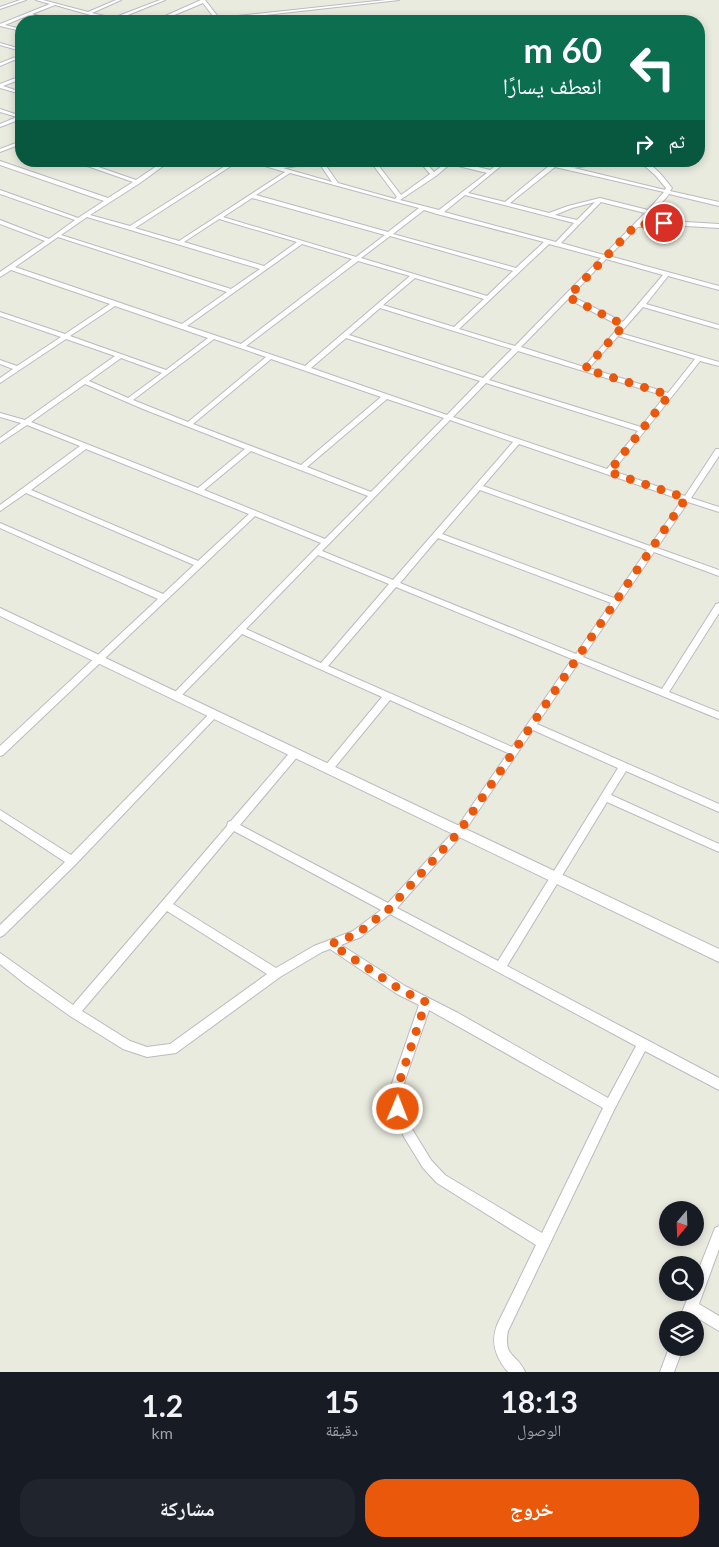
<!DOCTYPE html>
<html lang="ar">
<head>
<meta charset="utf-8">
<style>
	:root { --surface:#171b24; --page:#20242c; --text:#f1f3f6; --muted:#9ea1a6; --accent:#ea580c }
	body { margin:0; font-family:Lato,"Noto Naskh Arabic",sans-serif; background:var(--page); color:var(--text); direction:rtl; height:100vh; display:flex; flex-direction:column; font-size:19px; white-space:nowrap }
	* { box-sizing:border-box; margin:0 }
	p { font-size:16px; color:var(--muted) }
	.icon { flex:none; width:28px; height:28px; fill:none; stroke:currentColor; stroke-width:2; stroke-linecap:round; stroke-linejoin:round }
	.map { position:relative; height:1372px; overflow:hidden; direction:ltr }
	.details { display:flex; flex-direction:column; background:var(--surface); flex:1 }
	.details>* { flex:none }
	.guide { position:absolute; left:15px; top:15px; width:690px; height:152px; border-radius:20px; box-shadow:0 2px 8px #0003; direction:rtl; background:#0b6e4f; color:#fff; overflow:hidden }
	.needle { width:32px; rotate:199deg }
	.tools { position:absolute; left:659px; top:1201px; display:grid; gap:10px }
	.tools a { display:grid; place-items:center; width:45px; height:45px; border-radius:50%; background:var(--surface); box-shadow:0 2px 8px #0003; font-size:25px }
	.pin { position:absolute; display:grid; place-items:center; width:42px; height:42px; color:#fff; margin:-21px; border:2px solid #fff; border-radius:50%; box-shadow:0 1px 5px #0007 }
	.me { position:absolute; width:55px; margin:-28px; rotate:1deg; stroke-linejoin:round; filter:drop-shadow(0 0 4px #0008) }
	.turn { display:flex; align-items:center; gap:18px; height:105px; padding:0 20px; font-size:22px }
	.turn .icon { width:65px; height:65px; stroke-width:2.5 }
	.turn b { display:block; font-size:35px; line-height:42px }
	.then { display:flex; align-items:center; height:48px; padding:0 20px; background:#0003; gap:10px; font-size:19px }
	.eta { display:flex; justify-content:space-evenly; align-items:center; height:85px; text-align:center }
	.eta b { font-size:30px; font-weight:700; line-height:35px }
	.action { display:flex; gap:10px; margin-top:auto; padding:10px 20px }
	.action a { flex:1; height:58px; border-radius:20px; background:var(--accent); color:#fff; font-size:20px; font-weight:700; line-height:58px; text-align:center }
	.action a+a { background:var(--page); color:var(--text) }
	.map>svg:first-child { display:block }
</style>
</head>
<body>
<div class="map">
<svg width="719" height="1372" viewBox="0 0 719 1372">
	<rect width="100%" height="100%" fill="#eaebdf"/>
	<g fill="none" stroke-linecap="round" stroke-linejoin="round">
		<defs>
			<path id="minor" d="M20,0h6l-26,9v-2z
				M36,0h7l45,12 28,-12h5l-29,13 21,5 47,-18h5l-47,19 4,2h-10l-57,-16 -23,9 24,7h-6l-21,-6 -24,10 16,4v2l-21,-5v-2l50,-20z
				M201,0h4l14,18 167,-18h13l-179,20 1,1 -5,-1 -13,-17 -31,13 18,5 -22,-4 -9,4h-5z
				M0,43l21,6v2l-21,-6z
				M21,55v2l-21,9v-3z
				M21,76v3l-18,7 18,6v2l-21,-6v-4z
				M0,109l21,7v3l-21,8v-3l17,-7 -17,-5z
				M21,141v3l-21,8v-3z
				M0,161l108,37 25,-16 -60,-21h8l55,19 28,-19h6l-30,22 -50,32 40,11 103,-65h6l-104,67 44,13 106,-69 -37,-11h9l22,6 2,-2 31,-4h15l-3,2 14,20 57,16 2,-2 -27,-36h5l26,34 29,-21 -11,-13h5l10,11 14,-11h6l36,9 12,-9h5l-39,32 37,9 45,-37 -14,-4h9l120,29 1,-2 -11,-13 -16,-14c13,0 25,17 33,27l-2,3 49,11v4l-50,-12 -3,4 -24,25 27,-2 50,3v4l-50,-3 -31,2 -29,29 110,30v4l-51,-14 -22,28 73,21v4l-76,-22 -23,26 99,29v4l-19,-5 -87,110 72,25 31,-47h3v7l-28,42 28,9v5l-31,-10 -31,46 62,22v6l-65,-24 -71,105 79,32 54,-85 3,-1v10l-50,79 50,20v7l-140,-57 -42,62 182,80v8l-93,-41 -15,24 108,49v8l-112,-50 -100,164 212,112v12l-74,-39 -31,59 -106,221c-5,27 9,22 17,41h-17c-12,-14 -18,-29 -11,-47l39,-80 -99,-62 -14,-15 -19,-31 -12,-28 -3,-17 30,-87 -22,-11 -67,-45 -8,3 -42,25 -104,76 -29,4 -24,-8 -53,-33 -45,-32 -25,-20v-11l73,52 154,-179 1,-4 3,-1 61,-71h6l2,3 -2,3 -58,69 148,78 68,-74 52,-76 -118,-53 -59,72h-6l-2,-3 2,-3 57,-69 -140,-63 -63,64h-6l-1,-2 1,-2 148,-151 -66,-27 -252,239 -3,1v-10l158,-147 -158,-71v-5l163,71 31,-29 -168,-72 -26,18v-6l80,-59 -53,-21 -27,18v-5l21,-15 -21,-6v-4l25,7 90,-64 -49,-17 -66,44v-5l13,-9 -13,-5v-4l17,6 44,-29 -61,-21v-4l65,22 45,-30 -99,-34 -11,7v-5l45,-31 -45,-17v-4l49,19 26,-19 -75,-26v-4l78,28 26,-17 -104,-36zM319,163l13,19 -49,-14zM450,164l37,9 -48,37 -39,-10 36,-24zM555,167l109,25 -16,18 -48,-12 -32,8 -19,7 -39,-10zM290,173l129,35 -31,24 -132,-37zM465,195l109,28 -18,19 -112,-30zM252,198l133,37 -29,22 -133,-40zM595,202l-18,18 -22,-5 17,-7zM601,202l44,11 -41,42 -43,-12zM424,210l13,4 107,28 -28,26 -123,-34zM87,217l173,52 -29,20 -170,-54zM219,219l78,23 -33,24 -80,-24zM390,236l123,35 -26,25 -126,-38zM58,237l169,55 -45,32 -167,-57zM302,244l50,15 -111,85 -54,-18zM549,244l52,14 -86,88 -56,-17zM606,259l57,16 -40,47 -52,-26zM358,261l52,15 -105,90 -59,-20zM415,278l69,21 -30,28 -71,-22zM568,299l52,27 -36,41 -63,-20zM115,306l93,32 -42,32 -96,-34zM380,308l132,41 -29,29 -134,-43zM618,336l77,23 -27,34 -79,-25zM346,338l134,43 -33,34 -136,-47zM214,339l52,18 -78,65 -55,-22zM518,351l147,45 -24,31 -152,-47zM121,358l41,15 -34,25 -39,-17zM271,359l110,38 -80,68 -108,-41zM486,383l152,48 -31,38 -154,-52zM85,384l58,25 102,40 -47,39 -167,-66zM387,399l57,19 -73,74 -64,-25zM450,420l63,22 -120,138 -71,-29zM519,444l163,56 -32,46 -167,-60zM86,449l163,65 -51,47 -167,-71zM251,451l117,45 -43,43 -121,-49zM480,490l167,60 -33,48 -172,-64zM438,538l173,65 -35,51 -176,-71zM318,555l71,29 -68,79 -75,-34zM396,587l176,72 -60,88 -184,-81zM533,730l85,38 -120,193 -101,-53 65,-73zM234,831l147,79 -28,21 -39,15 -38,22 -103,-64zM167,911l100,63 -97,70 -23,3 -17,-6 -48,-30zM390,914l246,132 -28,52 -150,-85 -53,-27 -64,-41 20,-8zM429,1010l174,98 -61,125 -97,-58 -14,-15 -19,-31 -8,-20 -3,-17z
				M604,161h19l-51,7 -3,-2 3,-2z
				M214,711l3,1 1,2 -1,2 -141,148 -72,71 -4,2v-12l65,-63 -65,-43v-9l71,45 140,-143z
				M719,1226v23l-20,55 20,12v15l-25,-15 -1,4h-14l11,-28h5v-13l20,-51z
				M669,1348h14l-9,24h-14z"/>
			<path id="tertiary" d="M0,608l719,341v13l-719,-346z"/>
		</defs>
		<use href="#minor" stroke="#babac1" stroke-width="2"/>
		<use href="#tertiary" stroke="#babac1" stroke-width="2"/>
		<use href="#minor" fill="#fff" fill-rule="evenodd"/>
		<use href="#tertiary" fill="#fff" fill-rule="evenodd"/>
	</g>
	<g fill="none" stroke-linecap="round" stroke-linejoin="round">
		<path stroke="#ea580c" stroke-width="9" stroke-dasharray="0 16.2" d="M398,1109l-2,-17 30,-90 -25,-12 -70,-46 26,-10 32,-25 70,-77 227,-334 -77,-26 60,-77 -84,-26 39,-44 -56,-28 68,-72 28,-2"/>
	</g>
</svg>
<div class="tools">
<a><svg class="needle" viewBox="-14 -14 28 28"><path d="M0-13l5 13h-10z" fill="#e53935"/><path d="M0 13l5-13h-10z" fill="#9ea1a6"/></svg></a>
<a><svg class="icon" aria-label="search" viewBox="0 0 24 24"><circle cx="10" cy="10" r="6"/><path d="M15 15l6 6"/></svg></a>
<a><svg class="icon" aria-label="layers" viewBox="0 0 24 24"><path d="M12 4l9 5-9 5-9-5zM3 14l9 5 9-5"/></svg></a>
</div>
<div class="pin" style="left:664px;top:223px;background:#d93025"><svg class="icon" aria-label="arrive" viewBox="0 0 24 24"><path d="M6 21V4h12l-3 4 3 4H6"/></svg></div>
<svg class="me" style="left:398px;top:1109px" viewBox="-20 -20 40 40"><circle r="17" fill="#ea580c" stroke="#fff" stroke-width="3"/><path d="M0-11L8 9 0 5-8 9z" fill="#fff"/></svg>
<div class="guide">
<div class="turn"><svg class="icon" aria-label="left" viewBox="0 0 24 24"><path d="M17 20v-9H6M10 6l-5 5 5 5"/></svg><div><b>60 m</b>انعطف يسارًا</div></div>
<div class="then">ثم<svg class="icon" aria-label="right" viewBox="0 0 24 24"><path d="M7 20v-9h11M14 6l5 5-5 5"/></svg></div>
</div>
</div>
<section class="details">
<div class="eta">
<div><b>18:13</b><p>الوصول</p></div>
<div><b>15</b><p>دقيقة</p></div>
<div><b>1.2</b><p>km</p></div>
</div>
<div class="action"><a>خروج</a><a>مشاركة</a></div>
</section>
</body>
</html>
